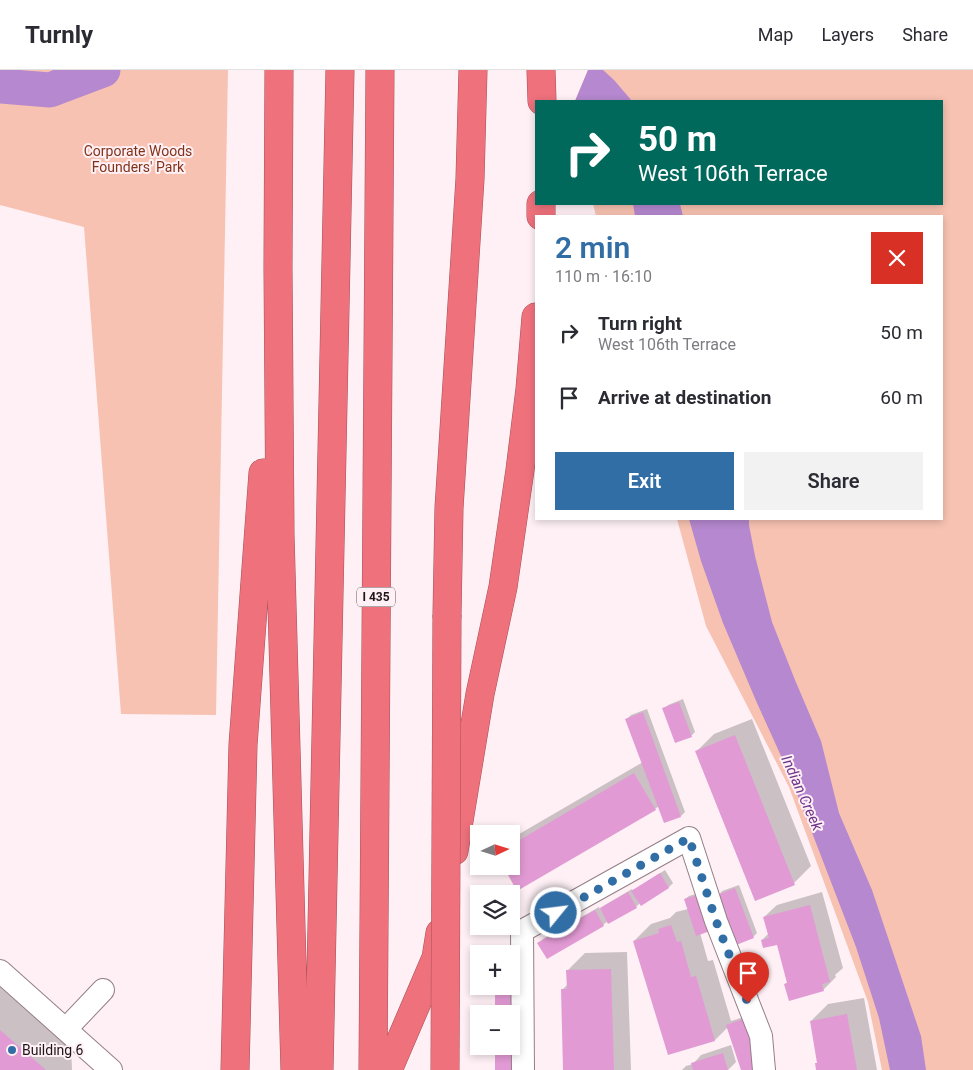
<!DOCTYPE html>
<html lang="en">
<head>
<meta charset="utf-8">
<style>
	:root { --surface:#fff; --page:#f2f2f3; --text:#2b2b33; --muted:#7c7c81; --line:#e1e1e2; --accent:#306ea5 }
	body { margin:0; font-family:Roboto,sans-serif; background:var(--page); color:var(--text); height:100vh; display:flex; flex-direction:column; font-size:19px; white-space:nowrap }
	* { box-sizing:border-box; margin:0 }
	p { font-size:16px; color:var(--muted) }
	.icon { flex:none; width:28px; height:28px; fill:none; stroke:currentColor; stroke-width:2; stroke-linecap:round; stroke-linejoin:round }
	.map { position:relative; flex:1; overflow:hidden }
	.details { position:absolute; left:535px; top:145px; width:408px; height:305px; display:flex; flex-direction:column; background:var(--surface); border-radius:0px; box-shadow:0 2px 8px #0003 }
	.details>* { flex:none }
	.hud { position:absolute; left:535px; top:30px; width:408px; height:105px; border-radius:0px; box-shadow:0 2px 8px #0003; background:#00695c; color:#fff; overflow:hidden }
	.needle { width:32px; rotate:86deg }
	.tools { position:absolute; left:470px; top:755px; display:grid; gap:10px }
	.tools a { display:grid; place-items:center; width:50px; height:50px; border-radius:0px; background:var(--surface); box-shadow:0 2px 8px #0003; font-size:25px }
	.pin { position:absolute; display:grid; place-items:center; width:42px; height:42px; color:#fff; margin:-51px -21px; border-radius:50% 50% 50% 0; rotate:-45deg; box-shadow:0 0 5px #0007 }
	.pin .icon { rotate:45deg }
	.me { position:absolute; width:55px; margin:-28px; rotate:61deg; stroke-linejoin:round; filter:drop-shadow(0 0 4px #0008) }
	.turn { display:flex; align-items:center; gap:18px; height:105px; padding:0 20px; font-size:22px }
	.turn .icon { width:65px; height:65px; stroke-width:2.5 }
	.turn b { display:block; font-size:35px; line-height:42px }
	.round { display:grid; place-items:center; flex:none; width:52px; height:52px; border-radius:0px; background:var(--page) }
	.overview { display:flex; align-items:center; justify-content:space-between; height:85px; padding:0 20px }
	h1 { font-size:30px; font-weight:600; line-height:38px; color:var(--accent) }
	.primary-button { display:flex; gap:10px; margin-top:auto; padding:10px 20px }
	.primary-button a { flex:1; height:58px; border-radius:0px; background:var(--accent); color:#fff; font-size:20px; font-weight:600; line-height:58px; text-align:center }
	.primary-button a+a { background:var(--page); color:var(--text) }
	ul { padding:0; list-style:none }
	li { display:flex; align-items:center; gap:15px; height:65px; padding:0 20px }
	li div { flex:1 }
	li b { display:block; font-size:19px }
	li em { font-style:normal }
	header { display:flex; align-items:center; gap:30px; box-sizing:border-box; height:70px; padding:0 25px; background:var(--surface); border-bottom:1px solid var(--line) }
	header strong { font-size:24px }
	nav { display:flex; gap:28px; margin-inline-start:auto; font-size:18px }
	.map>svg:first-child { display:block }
</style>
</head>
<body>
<header>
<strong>Turnly</strong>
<nav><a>Map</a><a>Layers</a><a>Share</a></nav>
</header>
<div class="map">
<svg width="973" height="1000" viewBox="0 0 973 1000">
	<rect width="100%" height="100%" fill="#fef0f5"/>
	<path fill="#f7c2b1" d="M0,0h228l-12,645 -95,-1 -37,-487 -84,-22z
		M588,0h385v1000h-91l-14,-68 -79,-215 -83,-161 -29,-107h264v-303h-345l-3,-12h348v-103h-366z"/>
	<path fill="#b588cf" d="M588,0h15l11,10 18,21h-57z
		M633,134h47l3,12h-48z
		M689,449h60v6l6,31 17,66 23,58 26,61 18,72 33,77 49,146 5,34h-36l-11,-52 -23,-71 -65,-169 -34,-75 -34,-80 -22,-62z"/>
	<path fill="#0003" d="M683,629l12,33 -4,4 -27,-27 4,-4z
		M647,639l38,103 -4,4 -16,6 -6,-16 -4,3 -144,57v-26l3,-3 129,-75 -16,-43 4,-4z
		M752,649l59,147 -17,17 -97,-132 17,-17z
		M665,800l8,13 -4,4 -28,18 -1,-2 -4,4 -27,15 -1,-1 -5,4 -64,18 4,-4 56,-32 1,2 5,-4 27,-16 1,2 4,-3z
		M739,815l18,48 -4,4 -34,-42 3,-4z
		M705,821l-5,42 8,28 5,-1 18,61 16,-5 14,39 -11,15h-7l-15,-43 -13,13 -46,14 -35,-113 17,-17 19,-6 6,-6 12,-3 -3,-10 4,-3z
		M822,822l21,76 -8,7 1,2 -13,13 -38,-6 3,-2 -10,-39 -16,-3 7,-7 -5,-16 13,-12z
		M627,882l4,118h-66l-3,-80 6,-6v-14l17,-17z
		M0,915l71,61 1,24h-72z
		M864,928l13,72h-60l-1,-6 2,-2 -7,-41 17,-17z
		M731,975l5,17 -8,8h-46l4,-4 7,-2 8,-9z"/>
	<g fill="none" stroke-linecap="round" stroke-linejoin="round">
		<path stroke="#b588cf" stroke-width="35" d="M0,16l50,4 53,-20"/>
	</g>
	<path fill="#e29ad4" d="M679,632l13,35 -17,6 -13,-35z
		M643,642l38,105 -17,6 -39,-104z
		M735,665l60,150 -40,16 -60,-150z
		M634,703l22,37 -139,81 -14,-25h8v-21z
		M660,803l9,15 -28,18 -10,-15z
		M735,818l19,50 -18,7 -19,-50z
		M628,822l9,16 -29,16 -8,-16z
		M701,824l12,36 -17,6 -12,-37z
		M810,835l20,77 -8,2 2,7 -35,10 -5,-17 3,-1 -10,-38 -14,3 -2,-8 8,-2 -6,-21z
		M595,840l9,16 -57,33 -10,-16z
		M671,855l6,17 4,-1 10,36 5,-1 19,65 -47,14 -35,-114 26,-8 -1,-4z
		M611,899l3,101h-51l-2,-81h6l-1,-19z
		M495,916h16l3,84h-19v-24h16v-32h-16z
		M847,944l10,56h-41l-1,-7h2l-7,-42z
		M743,949l15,41 -6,2 2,8h-13l-15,-45z
		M0,960l46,40h-46z
		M723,983l5,17h-35l-2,-7z"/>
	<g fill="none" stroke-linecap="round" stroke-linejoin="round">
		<defs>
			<path id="minor" d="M0,901l111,99
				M66,959l37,-39
				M523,1000l-1,-139 167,-93 27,83 45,115 3,34"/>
			<path id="highway" d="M279,0l-1,197 2,267 15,536
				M541,0l1,31
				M541,146v-12
				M447,545l2,-107 21,-329 3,-109
				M454,781l26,-157 23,-107 17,-117 10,-81 6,-72
				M235,1000l8,-325 20,-272
				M319,1000l21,-1000
				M373,1000l7,-1000
				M388,1000l48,-112 4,-25"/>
		</defs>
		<use href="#minor" stroke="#947f86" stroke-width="24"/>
		<use href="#highway" stroke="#a55159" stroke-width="29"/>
		<use href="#minor" stroke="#fff" stroke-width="22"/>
		<use href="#highway" stroke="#ee717c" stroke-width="28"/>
		<defs>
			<path id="highway-bridge" d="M445,1000l2,-455"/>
		</defs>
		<use href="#highway-bridge" stroke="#a55159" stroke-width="29" stroke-linecap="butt"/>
		<use href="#highway-bridge" stroke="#ee717c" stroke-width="28"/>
	</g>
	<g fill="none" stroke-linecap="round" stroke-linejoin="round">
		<path stroke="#306ea5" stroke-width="9" stroke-dasharray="0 16.2" d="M556,843l133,-75 27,83 32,82"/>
	</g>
	<circle fill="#306ea5" stroke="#fef0f5" stroke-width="2" cx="12" cy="980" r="5"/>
	<g text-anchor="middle" stroke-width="4" stroke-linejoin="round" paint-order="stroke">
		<rect fill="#fef0f5" stroke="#60575a" stroke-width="1" x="357" y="517.5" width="38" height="19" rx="4"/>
		<g font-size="12" font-weight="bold" fill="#1d1518">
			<text x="376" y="531">I 435</text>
		</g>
		<g font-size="14" fill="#813319" stroke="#fef0f5">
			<text x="138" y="86">Corporate Woods<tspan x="138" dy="16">Founders' Park</tspan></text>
		</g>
		<g font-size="14" fill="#1d1518" stroke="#fef0f5" text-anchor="start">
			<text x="22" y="985">Building 6</text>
		</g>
		<g font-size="15" font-style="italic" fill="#6e348a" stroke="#fef0f5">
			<text transform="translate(802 723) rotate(66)" y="5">Indian Creek</text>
		</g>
	</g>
</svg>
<div class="tools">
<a><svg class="needle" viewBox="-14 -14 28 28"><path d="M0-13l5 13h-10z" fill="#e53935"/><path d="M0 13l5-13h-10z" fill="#7c7c81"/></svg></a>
<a><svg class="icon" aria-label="layers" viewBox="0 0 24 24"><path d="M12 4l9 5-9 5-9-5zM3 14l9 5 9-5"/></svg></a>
<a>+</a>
<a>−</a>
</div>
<div class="pin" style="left:748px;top:933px;background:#d93025"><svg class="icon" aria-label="arrive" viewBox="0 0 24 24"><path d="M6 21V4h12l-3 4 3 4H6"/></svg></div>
<svg class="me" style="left:556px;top:843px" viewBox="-20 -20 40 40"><circle r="17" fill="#306ea5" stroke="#fff" stroke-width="3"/><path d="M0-11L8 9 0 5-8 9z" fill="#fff"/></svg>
<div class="hud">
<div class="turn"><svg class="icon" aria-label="right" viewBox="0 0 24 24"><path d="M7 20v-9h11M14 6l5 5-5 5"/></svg><div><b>50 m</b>West 106th Terrace</div></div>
</div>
<section class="details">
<div class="overview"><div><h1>2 min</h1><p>110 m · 16:10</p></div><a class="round" style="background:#d93025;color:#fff"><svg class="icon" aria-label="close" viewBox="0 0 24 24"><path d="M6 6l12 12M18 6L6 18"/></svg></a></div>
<ul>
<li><svg class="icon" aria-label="right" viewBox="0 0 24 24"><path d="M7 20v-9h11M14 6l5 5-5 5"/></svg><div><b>Turn right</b><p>West 106th Terrace</p></div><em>50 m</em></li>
<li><svg class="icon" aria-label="arrive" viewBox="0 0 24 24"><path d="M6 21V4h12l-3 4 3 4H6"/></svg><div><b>Arrive at destination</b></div><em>60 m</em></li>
</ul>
<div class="primary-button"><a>Exit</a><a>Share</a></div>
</section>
</div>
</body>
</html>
